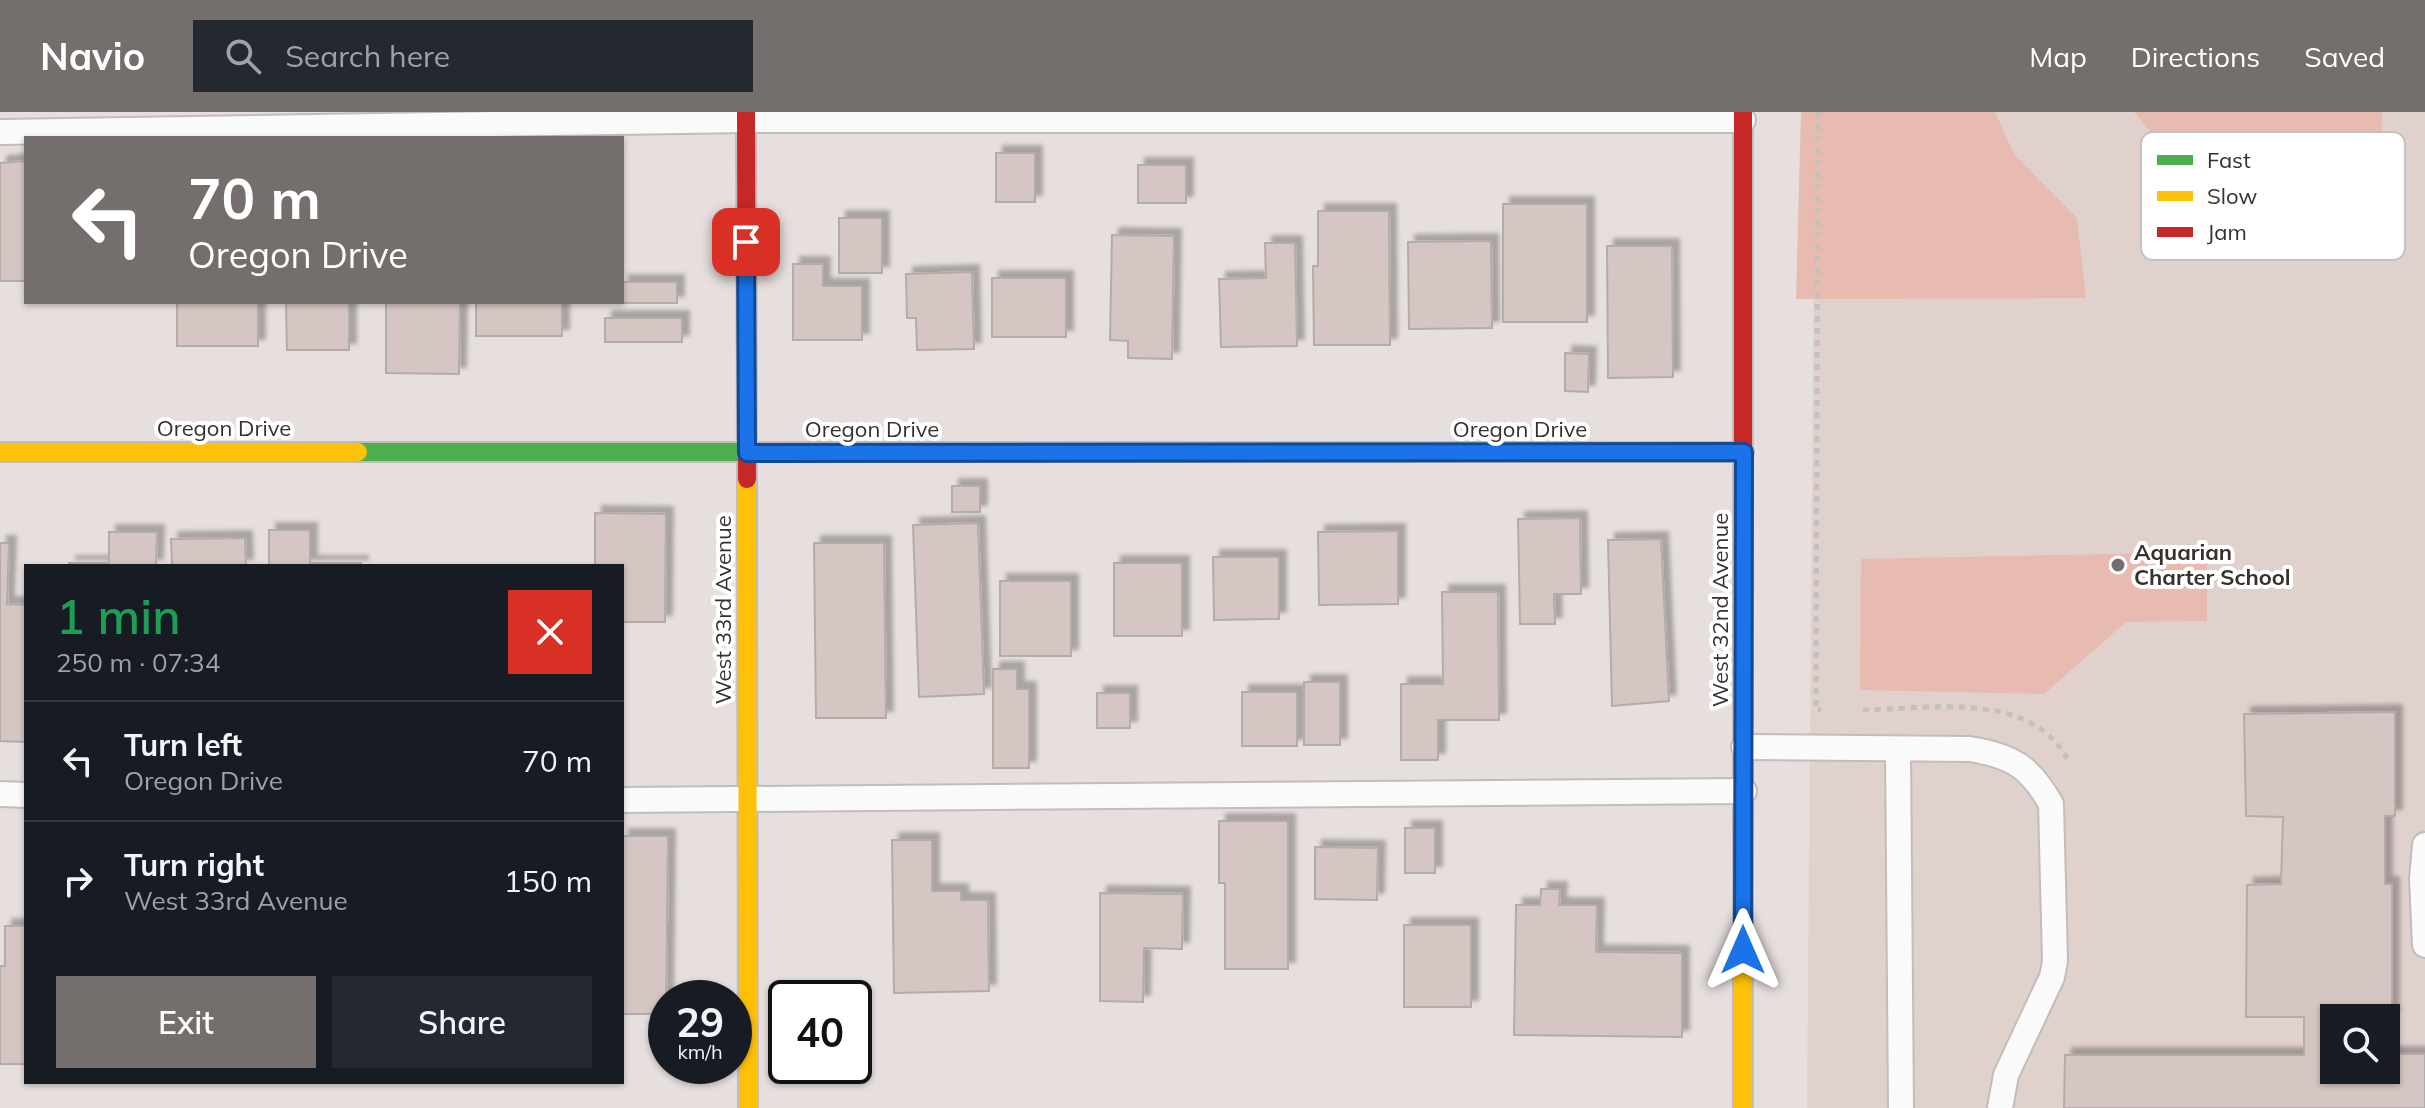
<!DOCTYPE html>
<html lang="en">
<head>
<meta charset="utf-8">
<style>
	:root { --surface:#171b24; --page:#242831; --text:#f1f3f6; --muted:#9ea1a6; --line:#363941; --accent:#746e6c }
	body { margin:0; font-family:Mulish,sans-serif; background:var(--page); color:var(--text); height:100vh; display:flex; flex-direction:column; font-size:30px; white-space:nowrap }
	* { box-sizing:border-box; margin:0 }
	p { font-size:26px; color:var(--muted) }
	.icon { flex:none; width:44px; height:44px; fill:none; stroke:currentColor; stroke-width:2; stroke-linecap:round; stroke-linejoin:round }
	.map { position:relative; flex:1; overflow:hidden }
	.panel { position:absolute; left:24px; top:452px; width:600px; height:520px; display:flex; flex-direction:column; background:var(--surface); border-radius:0px; box-shadow:0 2px 6px #0004 }
	.panel>* { flex:none }
	.guide { position:absolute; left:24px; top:24px; width:600px; height:168px; border-radius:0px; box-shadow:0 2px 6px #0004; background:#746e6c; color:#fff; overflow:hidden }
	.buttons { position:absolute; left:2320px; top:892px; display:grid; gap:16px }
	.buttons a { display:grid; place-items:center; width:80px; height:80px; border-radius:0px; background:var(--surface); box-shadow:0 2px 6px #0004; font-size:40px }
	.speed { position:absolute; left:648px; top:868px; display:flex; gap:16px; font-size:40px; font-weight:700; text-align:center }
	.speed>* { display:grid; place-content:center; width:104px; height:104px; border-radius:50%; background:var(--surface); box-shadow:0 2px 6px #0004; line-height:1 }
	.speed small { font-size:20px; font-weight:400 }
	.speed .limit { border:4px solid #111; border-radius:12px; background:#fff; color:#111 }
	.pin { position:absolute; display:grid; place-items:center; width:68px; height:68px; color:#fff; margin:-34px; border-radius:16px; box-shadow:0 4px 12px #0006 }
	.me { position:absolute; width:88px; margin:-44px; rotate:0deg; stroke-linejoin:round; filter:drop-shadow(0 0 6px #0008) }
	.turn { display:flex; align-items:center; gap:28px; height:168px; padding:0 32px; font-size:36px }
	.turn .icon { width:104px; height:104px; stroke-width:2.5 }
	.turn b { display:block; font-size:56px; line-height:68px }
	.round { display:grid; place-items:center; flex:none; width:84px; height:84px; border-radius:0px; background:var(--page) }
	.headline { display:flex; align-items:center; justify-content:space-between; height:136px; padding:0 32px }
	h1 { font-size:48px; font-weight:600; line-height:60px; color:#1e9e55 }
	.button { display:flex; gap:16px; margin-top:auto; padding:16px 32px }
	.button a { flex:1; height:92px; border-radius:0px; background:var(--accent); color:#fff; font-size:32px; font-weight:600; line-height:92px; text-align:center }
	.button a+a { background:var(--page); color:var(--text) }
	ul { padding:0; list-style:none }
	li { display:flex; align-items:center; gap:24px; height:120px; padding:0 32px; border-top:2px solid var(--line) }
	li div { flex:1 }
	li b { display:block; font-size:30px }
	li em { font-style:normal }
	header { display:flex; align-items:center; gap:48px; box-sizing:border-box; height:112px; padding:0 40px; background:var(--accent); color:#fff }
	header strong { font-size:38px }
	nav { display:flex; gap:44px; margin-inline-start:auto; font-size:28px }
	.search { width:560px; height:72px; background:var(--page); display:flex; align-items:center; gap:20px; box-sizing:border-box; padding:0 28px; border-radius:0px; color:var(--muted); font-size:30px }
	.map>svg:first-child { display:block }
</style>
</head>
<body>
<header>
<strong>Navio</strong>
<div class="search"><svg class="icon" aria-label="search" viewBox="0 0 24 24"><circle cx="10" cy="10" r="6"/><path d="M15 15l6 6"/></svg>Search here</div>
<nav><a>Map</a><a>Directions</a><a>Saved</a></nav>
</header>
<div class="map">
<svg width="2425" height="996" viewBox="0 0 2425 996">
	<defs>
		<filter id="shadow"><feDropShadow dx="7" dy="-7" stdDeviation="2" flood-color="#0004"/></filter>
	</defs>
	<rect width="100%" height="100%" fill="#e6dfdd"/>
	<path fill="#e0d1cd" fill-rule="evenodd" d="M1815,0h610v996h-618zM2334,906h52v52h-52z"/>
	<path fill="#e7bbaf" d="M1801,0h194l19,42 63,64 9,80 -290,1z
		M2134,0h248l-2,102 -172,-16z
		M2207,440v69l-81,1 -82,72 -184,-4 1,-131z"/>
	<path fill="#d5c6c3" stroke="#b2acab" stroke-width="2" filter="url(#shadow)" d="M996,41h39v49h-39z
		M26,49v120h-26v-118z
		M1138,53h48v38h-48z
		M1503,92h84v118h-84z
		M1318,99h71l1,134h-76l-1,-79h5z
		M839,106h43v55h-43z
		M1112,123l62,1 -2,123 -44,-1v-17l-18,-1z
		M1491,129l1,87 -83,1 -1,-87z
		M1265,131h30l2,103 -76,1 -2,-68 47,-1z
		M1607,134h65l1,131 -65,1z
		M793,152h30v22h39v54h-69z
		M972,160l2,77 -57,1 -1,-32h-9l-1,-44z
		M992,166h74v59h-74z
		M622,170h55v21h-82l27,-1z
		M177,190h81v44h-81z
		M286,190h63v48h-62z
		M386,190h74l-1,72 -73,-1z
		M476,190h86v34h-86z
		M605,206h77v24h-77z
		M1565,241l24,1 -1,38 -23,-1z
		M952,374h28v26h-28z
		M595,401l71,1 -1,108h-43v-56h-27z
		M1580,406l1,76h-27l1,30h-35l-2,-105z
		M978,411l6,171 -65,3 -6,-172z
		M269,418h41v33h51v3h-92z
		M1398,419v73l-79,1 -1,-73z
		M109,420h48l-1,34h-87v-3h40z
		M245,426l1,28h-74l-1,-27z
		M1661,427l8,162 -57,5 -4,-166z
		M0,431h9l-2,61 19,1v137l-26,-1z
		M814,431h70l2,175h-70z
		M1213,445h66v62l-65,1z
		M1114,451h68v73h-68z
		M1000,469h71v75h-71z
		M1442,480h56l1,128h-61v40h-37v-76h42z
		M993,557h24v20h12v79h-36z
		M1304,570h36v63h-36z
		M1242,580h55v54h-55z
		M1097,581h33v35h-33z
		M2395,600v104h-10v68h7v133l-58,1v52h52v-16h39v54h-361l1,-53h239v-38h-58l1,-132 34,-1 2,-67 -37,-1 -2,-102z
		M1219,709h69v148h-63v-86h-6z
		M1405,716h30v45h-30z
		M622,724h46l-2,178h-44z
		M892,728h40v51h29v9h27l1,91 -95,2z
		M1315,735l63,1 -1,52 -62,-1z
		M1541,777h19l-1,16h38l-1,47 86,1v84l-168,-2 2,-130h24z
		M1100,781l83,1 -1,55 -38,-1 -1,54 -43,-1z
		M1404,813h67v82h-67z
		M5,814h21v138h-26v-98h5z"/>
	<g fill="none" stroke-linecap="round" stroke-linejoin="round">
		<defs>
			<path id="lane" d="M0,20l746,-12h997
				M1744,635l226,2c43,7 60,18 81,55l4,157 -3,16 -46,98 -6,33
				M1898,638l3,358
				M0,682l26,1
				M622,688l1122,-9
				M2425,733l-3,34 3,66"/>
			<path id="fast" d="M358,340h713
				M1493,340h251"/>
			<path id="slow" d="M0,340h358
				M747,367l1,629
				M1743,559v437"/>
			<path id="jam" d="M746,0l1,367
				M1743,0v559
				M1071,340h422"/>
		</defs>
		<use href="#lane" stroke="#c2bcba" stroke-width="28"/>
		<use href="#fast" stroke="#c2bcba" stroke-width="22"/>
		<use href="#slow" stroke="#c2bcba" stroke-width="22"/>
		<use href="#jam" stroke="#c2bcba" stroke-width="22"/>
		<path stroke="#c3c1c0" stroke-width="5" stroke-dasharray="6 6" stroke-linecap="butt" d="M1818,0l-2,598h5
			M1863,598c68,-1 169,-21 206,52"/>
		<use href="#lane" stroke="#fbfafa" stroke-width="24"/>
		<use href="#fast" stroke="#4caf50" stroke-width="18"/>
		<use href="#slow" stroke="#ffc107" stroke-width="18"/>
		<use href="#jam" stroke="#c62828" stroke-width="18"/>
	</g>
	<g fill="none" stroke-linecap="round" stroke-linejoin="round">
		<defs>
			<path id="route" d="M746,130l1,211 997,-1 -1,498"/>
		</defs>
		<use href="#route" stroke="#114b97" stroke-width="20"/>
		<use href="#route" stroke="#1a73e8" stroke-width="14"/>
	</g>
	<circle fill="#746e6c" stroke="#fff" stroke-width="3" cx="2118" cy="453" r="8"/>
	<g text-anchor="middle" stroke-width="8" stroke-linejoin="round" paint-order="stroke">
		<g font-size="22" fill="#36312f" stroke="#fff">
			<text x="224" y="324">Oregon Drive</text>
			<text x="872" y="325">Oregon Drive</text>
			<text x="1520" y="325">Oregon Drive</text>
			<text transform="translate(723 498) rotate(-90)" y="8">West 33rd Avenue</text>
			<text transform="translate(1720 498) rotate(-90)" y="8">West 32nd Avenue</text>
		</g>
		<g font-size="22" font-weight="bold" fill="#36312f" stroke="#fff" text-anchor="start">
			<text x="2134" y="448">Aquarian<tspan x="2134" dy="25">Charter School</tspan></text>
		</g>
	</g>
	<rect x="2141" y="20" width="264" height="128" rx="12" fill="#fff" stroke="#c3c1c1" stroke-width="2"/>
	<rect x="2157" y="43" width="36" height="10" fill="#4caf50"/>
	<rect x="2157" y="79" width="36" height="10" fill="#ffc107"/>
	<rect x="2157" y="115" width="36" height="10" fill="#c62828"/>
	<g font-size="22" fill="#36312f">
		<text x="2207" y="56">Fast</text>
		<text x="2207" y="92">Slow</text>
		<text x="2207" y="128">Jam</text>
	</g>
</svg>
<div class="buttons">
<a><svg class="icon" aria-label="search" viewBox="0 0 24 24"><circle cx="10" cy="10" r="6"/><path d="M15 15l6 6"/></svg></a>
</div>
<div class="speed"><div>29<small>km/h</small></div><div class="limit">40</div></div>
<div class="pin" style="left:746px;top:130px;background:#d93025"><svg class="icon" aria-label="arrive" viewBox="0 0 24 24"><path d="M6 21V4h12l-3 4 3 4H6"/></svg></div>
<svg class="me" style="left:1743px;top:838px" viewBox="-20 -20 40 40"><path d="M0-17L14 15 0 8-14 15z" fill="#1a73e8" stroke="#fff" stroke-width="4"/></svg>
<div class="guide">
<div class="turn"><svg class="icon" aria-label="left" viewBox="0 0 24 24"><path d="M17 20v-9H6M10 6l-5 5 5 5"/></svg><div><b>70 m</b>Oregon Drive</div></div>
</div>
<section class="panel">
<div class="headline"><div><h1>1 min</h1><p>250 m · 07:34</p></div><a class="round" style="background:#d93025;color:#fff"><svg class="icon" aria-label="close" viewBox="0 0 24 24"><path d="M6 6l12 12M18 6L6 18"/></svg></a></div>
<ul>
<li><svg class="icon" aria-label="left" viewBox="0 0 24 24"><path d="M17 20v-9H6M10 6l-5 5 5 5"/></svg><div><b>Turn left</b><p>Oregon Drive</p></div><em>70 m</em></li>
<li><svg class="icon" aria-label="right" viewBox="0 0 24 24"><path d="M7 20v-9h11M14 6l5 5-5 5"/></svg><div><b>Turn right</b><p>West 33rd Avenue</p></div><em>150 m</em></li>
</ul>
<div class="button"><a>Exit</a><a>Share</a></div>
</section>
</div>
</body>
</html>
